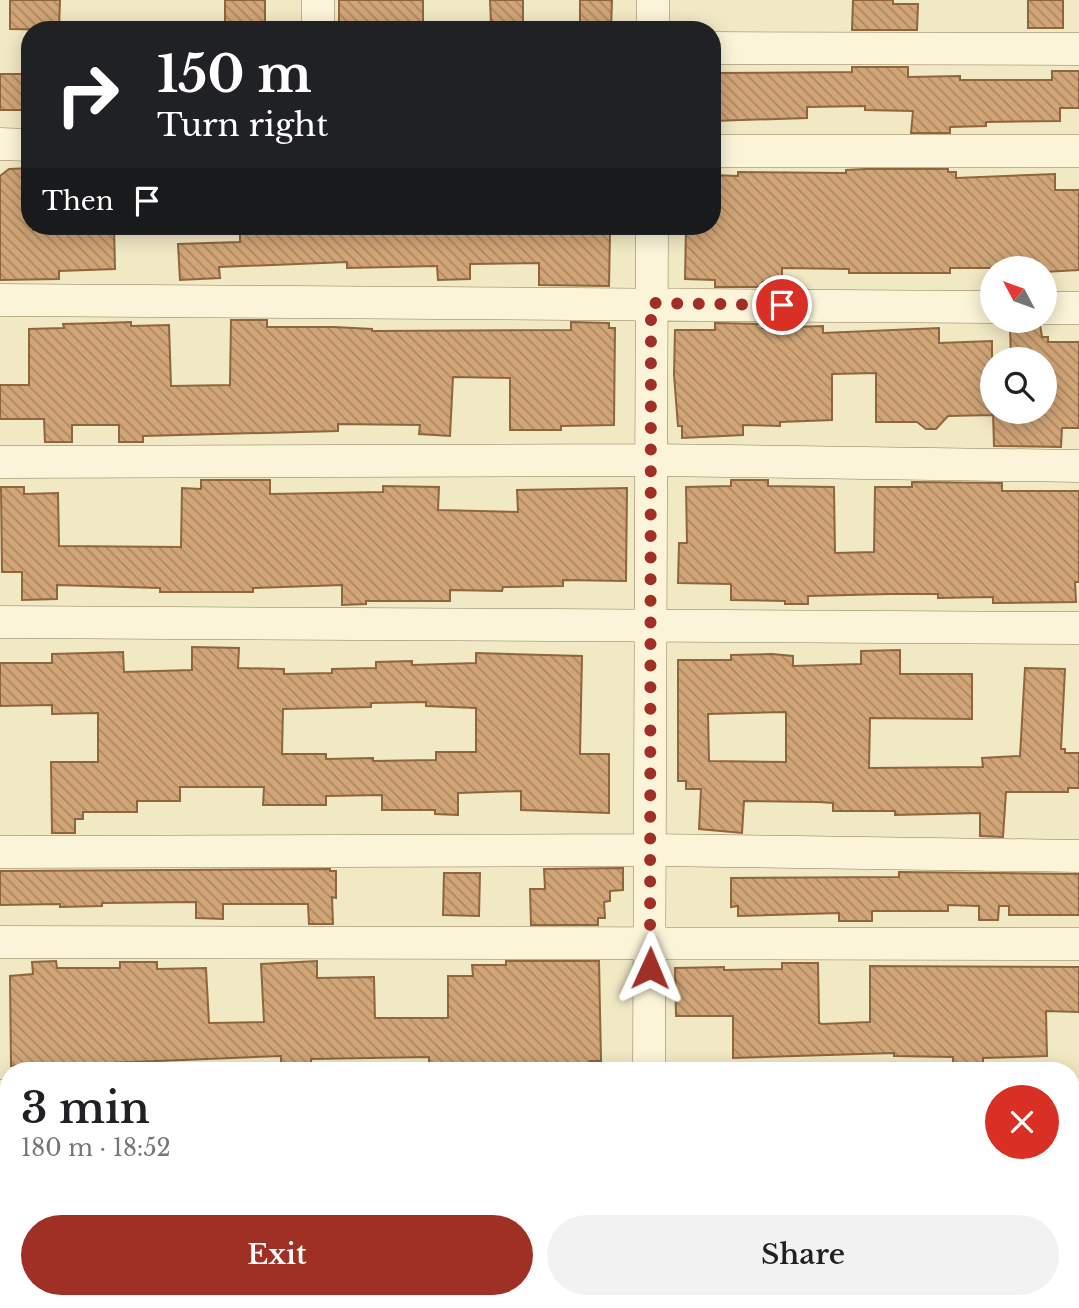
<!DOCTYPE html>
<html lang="en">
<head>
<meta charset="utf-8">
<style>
	:root { --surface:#fff; --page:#f2f2f2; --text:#202124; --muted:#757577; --accent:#a03025 }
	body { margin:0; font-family:"Libre Baskerville",serif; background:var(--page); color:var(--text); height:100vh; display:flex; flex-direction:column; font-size:26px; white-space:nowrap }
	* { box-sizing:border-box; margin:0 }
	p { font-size:23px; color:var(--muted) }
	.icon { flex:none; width:38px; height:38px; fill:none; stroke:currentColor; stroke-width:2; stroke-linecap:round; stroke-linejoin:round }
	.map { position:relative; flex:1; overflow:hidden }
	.drawer { position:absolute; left:0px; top:1062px; width:1080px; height:247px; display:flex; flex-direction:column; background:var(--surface); border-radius:28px 28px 0 0; box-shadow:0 4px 18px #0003 }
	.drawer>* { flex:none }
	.hud { position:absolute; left:21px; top:21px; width:700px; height:214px; border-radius:28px; box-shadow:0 4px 18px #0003; background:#202124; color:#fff; overflow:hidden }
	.needle { width:46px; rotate:311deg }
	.controls { position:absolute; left:980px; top:256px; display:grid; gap:14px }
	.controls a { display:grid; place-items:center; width:77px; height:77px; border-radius:50%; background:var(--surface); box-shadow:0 4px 18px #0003; font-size:35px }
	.pin { position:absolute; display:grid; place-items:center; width:60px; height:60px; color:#fff; margin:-30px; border:4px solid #fff; border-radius:50%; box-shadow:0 2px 7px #0007 }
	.me { position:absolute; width:77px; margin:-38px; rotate:1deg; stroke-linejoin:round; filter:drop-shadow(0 0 5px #0008) }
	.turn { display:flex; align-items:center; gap:24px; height:147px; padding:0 21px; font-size:32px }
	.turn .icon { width:91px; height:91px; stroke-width:2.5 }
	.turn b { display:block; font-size:49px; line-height:60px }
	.then { display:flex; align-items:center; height:66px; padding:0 21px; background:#0003; gap:14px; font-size:26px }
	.round { display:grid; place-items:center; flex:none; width:74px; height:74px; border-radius:37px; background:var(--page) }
	.overview { display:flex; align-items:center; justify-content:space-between; height:119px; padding:0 21px }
	h1 { font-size:42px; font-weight:600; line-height:52px }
	.action { display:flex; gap:14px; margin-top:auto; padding:14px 21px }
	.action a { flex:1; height:80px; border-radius:42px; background:var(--accent); color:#fff; font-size:28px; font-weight:600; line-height:80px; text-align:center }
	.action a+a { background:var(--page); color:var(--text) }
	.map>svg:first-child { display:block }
</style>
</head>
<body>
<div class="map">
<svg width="1079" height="1308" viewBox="0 0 1079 1308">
	<defs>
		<pattern id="building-back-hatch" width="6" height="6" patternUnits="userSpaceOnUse" patternTransform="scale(1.75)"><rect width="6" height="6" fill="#d1a577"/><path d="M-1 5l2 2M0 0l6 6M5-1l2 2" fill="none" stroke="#ab8761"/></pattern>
	</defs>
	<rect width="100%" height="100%" fill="#f1e8c4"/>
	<path fill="url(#building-back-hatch)" stroke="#8e653d" stroke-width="2" fill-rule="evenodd" d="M10,0h50l-1,30 -49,-1z
		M225,0h40v27h-40z
		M339,0h84v22l-84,2z
		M490,0h33v23l-32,1z
		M580,0h32l-1,30h-31z
		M853,0h40v4h25l-1,26h-65z
		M1028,0h35v28h-35z
		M852,67h56v10l52,-1v4h92v-9h27v37h-19v13l-74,1v4l-36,1v6h-39l2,-22 -48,-1v-4l-58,1v11l-95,3v-48l140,-1z
		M0,74h30v36h-30z
		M30,168v58h3v4l81,-3 1,42 -56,2v8l-59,1v-104l9,-7z
		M866,169h82v3h8v6l99,-4v16h24v80l-34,2v-4h-95v5h-101v-4l-67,-1v14h-20v5h-47v-7l-30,-1 1,-53h26v-51l26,1v-4l108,1v-3z
		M336,226v5h68v-5h32l1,6 51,-1v-5h118v7h4l-1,53 -70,-1v-22l-69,1v15l-32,1 -1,-14 -90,2v-6l-128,5 1,11 -40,2 -2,-36 62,-2v-11z
		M231,320h36v7h67l38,2v2l199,-1v-8l38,1v5h6l-1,97 -53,1v4h-51v-52l-57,-1 -3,59 -31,-2 1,-9 -82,-1v7l-195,5v6h-24v-17h-47v17h-27l-1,-23h-44v-34h29v-56l35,-1 -1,-4 39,-1 29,-1v4l38,-1 2,61 59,-1z
		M715,323l47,1v4l61,-2v7l116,-5v15l53,-2v74l-44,1 -12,13h-10l-9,-7h-41v-49l-44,1v46l-52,2v4l-37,-1v10l-61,3v-12h-4l-4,-51 1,-45h40z
		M1040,325l2,12h6v5h31v86h-17l-1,19 -67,-1 -1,-35h52v-52h-34l-1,-33z
		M201,480h69v14l113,-2v-6l56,1 -1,23 80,2 -1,-22 110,-2 -1,93 -63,-1v6l-60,1 -1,4 -52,-1v11h-84v3l-24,1v-20l-89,3v4h-93v-4l-103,-3v14l-35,1v-28h-20l-1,-85h23v7l34,-1 1,53 122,1 1,-59 19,1z
		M731,480h37v6l66,1 1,66 39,-1 1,-65h37v-5l90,1v8h77v91h-4l1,20 -83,1v-6l-55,1v-4h-48l-82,2v8h-23v-3l-54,-1v-16l-53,-1 1,-40h8l-1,-56 45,-1z
		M192,647l47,1 -1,20 46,1v5l48,-1v-4l44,-1v-6l36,-1v4l64,-2v-10l106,3 -2,98h29v59l-88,-3v-19l-63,2v22l-23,-1v-4h-53v-15l-56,1v9h-63l1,-18h-84v14h-43v11h-54v7h-8v14h-23l-1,-71h47v-49l-46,1v-9l-52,1v-43h52v-9l71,-2 1,20 68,-2zM426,702v4l50,2v44h-40v8l-63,1v-3l-47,1v-5h-44l1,-45 88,-2v-4z
		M900,650v24h72v45l-102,-1 -1,50 114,-1 -1,-9 38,-2 5,-88 40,1 -4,80h4v4h14v35h-11v4h-62l-3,45 -23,-1v-23l-85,2v-4h-62v-8l-14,-1 -75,-1 -2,32 -43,-4 2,-40h-15v-8h-8v-121h53v-5l41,-1 21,2v10l68,-2v-13zM786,712v50l-77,-1 -1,-47z
		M623,868v22l-13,1v10l-6,1 1,16h-7v7h-67l-1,-36h15l-1,-20z
		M330,869v2h6v27l-4,-1 1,27h-24l-1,-20h-85v15l-27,-1v-16l-94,1v3l-42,1v-3l-60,1v-34z
		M899,872l180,2v41h-70v-9h-10l-1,14h-19v-14l-31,-1v6h-76v10h-33v-8l-101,3v-10l-7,1v-29l168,-1z
		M444,873h36l-1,43 -36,-1z
		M56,961l1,7h63v-6h37v7l49,-1 3,55 55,-1 -3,-58 56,-3v17l57,-1 1,41h73v-42h25l-1,-11h34v-4h93l2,100h-11l-1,10h-25l1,-7 -136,2v-9l-118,2v7l-30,1v-11l-172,7 1,6h-22l-1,-5 -76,2 -1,-90 23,-2 -1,-12z
		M782,963h36l1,60 3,1 48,-2v-56l209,1v45l-33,-1 1,45 -64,2v5l-30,1v-7l-59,-1v-3l-161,5v-42h-57l-1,-48 49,-1v3l58,-1z"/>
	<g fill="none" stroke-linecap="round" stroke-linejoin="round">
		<defs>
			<path id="street" d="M653,0v30
				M318,30v-30
				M712,48l367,1
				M0,144l30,1
				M712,151h367
				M0,300l992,7
				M1045,308h34
				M0,462l651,-2 428,6
				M0,622l1079,6
				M0,852l651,-2 428,6
				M0,942l1079,2
				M649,1071l3,-845
				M0,1096h9
				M1071,1103h8
				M0,1258h9
				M1071,1264h8
				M649,1308v-8"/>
		</defs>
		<use href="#street" stroke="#8d7959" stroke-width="33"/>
		<use href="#street" stroke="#fbf4d8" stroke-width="32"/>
	</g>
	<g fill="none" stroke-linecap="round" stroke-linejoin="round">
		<path stroke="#a03025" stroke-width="12" stroke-dasharray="0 21.6" d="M650,968l1,-665 131,2"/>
	</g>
</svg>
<div class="controls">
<a><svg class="needle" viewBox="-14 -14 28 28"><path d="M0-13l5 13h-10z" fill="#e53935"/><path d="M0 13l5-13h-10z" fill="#757577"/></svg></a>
<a><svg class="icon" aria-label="search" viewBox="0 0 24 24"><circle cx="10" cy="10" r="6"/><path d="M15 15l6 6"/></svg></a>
</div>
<div class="pin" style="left:782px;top:305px;background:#d93025"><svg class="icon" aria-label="arrive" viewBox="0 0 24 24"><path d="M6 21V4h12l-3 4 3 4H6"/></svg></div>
<svg class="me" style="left:650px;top:968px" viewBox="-20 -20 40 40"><path d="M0-17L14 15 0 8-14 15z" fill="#a03025" stroke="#fff" stroke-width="4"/></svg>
<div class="hud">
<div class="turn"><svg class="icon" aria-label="right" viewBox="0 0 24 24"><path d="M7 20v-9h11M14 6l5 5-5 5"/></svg><div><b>150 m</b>Turn right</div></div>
<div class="then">Then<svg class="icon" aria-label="arrive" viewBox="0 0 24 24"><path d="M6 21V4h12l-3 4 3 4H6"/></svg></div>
</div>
<section class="drawer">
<div class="overview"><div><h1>3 min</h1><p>180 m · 18:52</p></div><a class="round" style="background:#d93025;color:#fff"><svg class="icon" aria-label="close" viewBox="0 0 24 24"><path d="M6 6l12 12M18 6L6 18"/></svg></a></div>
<div class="action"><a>Exit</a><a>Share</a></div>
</section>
</div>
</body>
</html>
